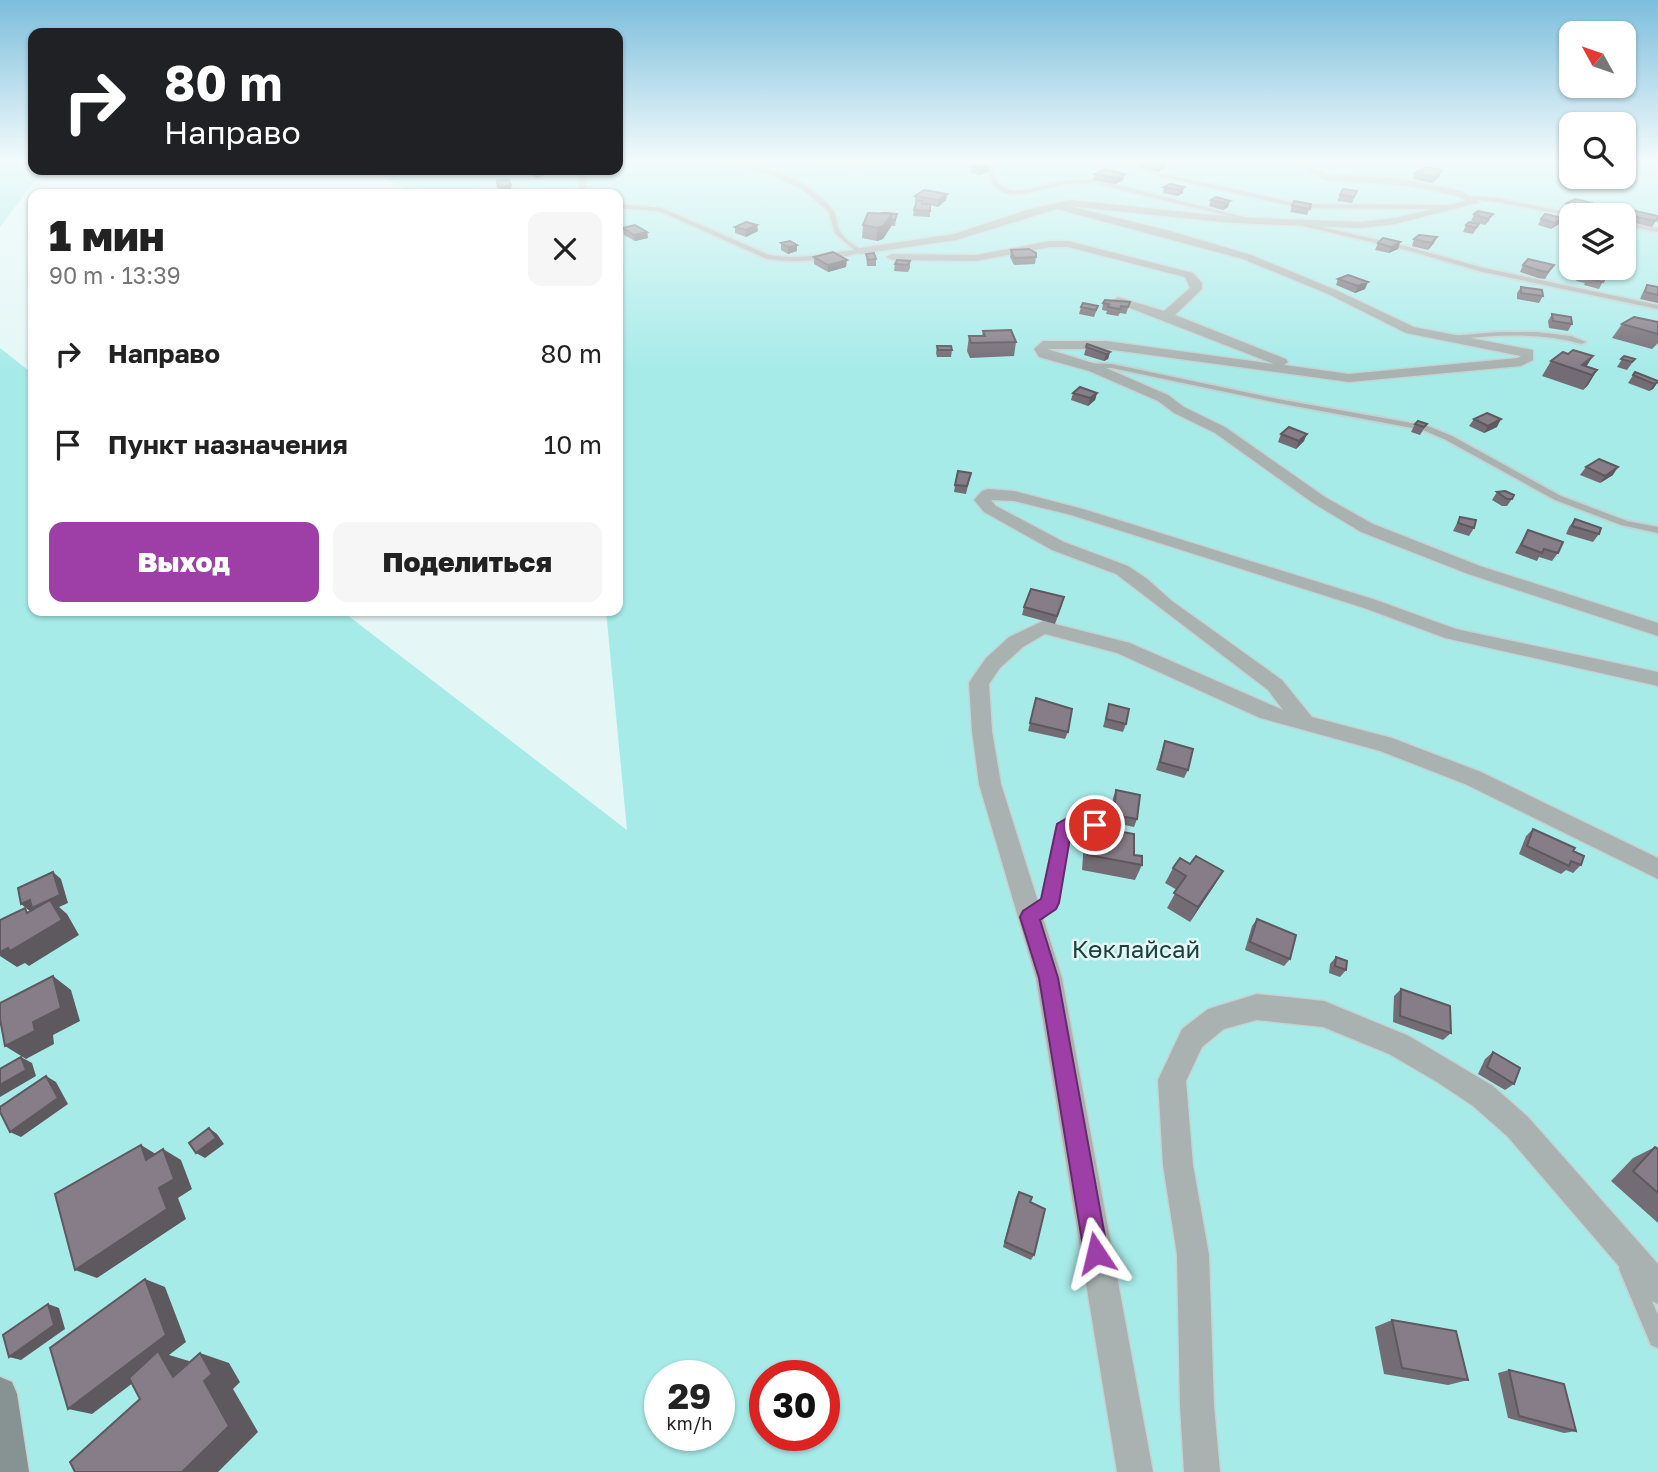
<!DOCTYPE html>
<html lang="ru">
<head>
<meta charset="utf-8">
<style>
	:root { --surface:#fff; --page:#f6f6f6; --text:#222; --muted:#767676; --accent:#9d3fa7 }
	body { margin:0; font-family:"Golos Text",sans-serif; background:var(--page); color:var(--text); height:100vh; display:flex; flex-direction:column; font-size:26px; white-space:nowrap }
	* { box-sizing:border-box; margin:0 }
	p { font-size:23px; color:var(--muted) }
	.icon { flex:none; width:38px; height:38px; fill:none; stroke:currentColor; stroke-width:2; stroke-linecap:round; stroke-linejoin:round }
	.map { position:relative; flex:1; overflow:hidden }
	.drawer { position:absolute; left:28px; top:189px; width:595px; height:427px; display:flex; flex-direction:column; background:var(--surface); border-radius:14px; box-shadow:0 2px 5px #0004 }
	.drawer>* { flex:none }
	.guide { position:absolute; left:28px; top:28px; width:595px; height:147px; border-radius:14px; box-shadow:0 2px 5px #0004; background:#202124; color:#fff; overflow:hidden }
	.needle { width:46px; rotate:310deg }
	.fabs { position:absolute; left:1559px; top:21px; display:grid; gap:14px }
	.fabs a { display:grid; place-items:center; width:77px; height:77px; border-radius:14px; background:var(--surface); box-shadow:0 2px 5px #0004; font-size:35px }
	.speed { position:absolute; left:644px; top:1360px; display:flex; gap:14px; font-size:35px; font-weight:700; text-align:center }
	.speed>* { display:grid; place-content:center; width:91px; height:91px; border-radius:50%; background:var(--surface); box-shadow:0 2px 5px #0004; line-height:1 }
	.speed small { font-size:18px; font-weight:400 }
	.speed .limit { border:10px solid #d22; background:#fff; color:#111 }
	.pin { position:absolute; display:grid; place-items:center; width:60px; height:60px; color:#fff; margin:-30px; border:4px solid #fff; border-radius:50%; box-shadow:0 2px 7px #0007 }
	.me { position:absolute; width:77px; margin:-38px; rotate:350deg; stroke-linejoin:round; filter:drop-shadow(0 0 5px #0008) }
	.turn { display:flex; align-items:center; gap:24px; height:147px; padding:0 21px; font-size:32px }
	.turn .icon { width:91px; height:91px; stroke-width:2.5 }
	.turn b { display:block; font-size:49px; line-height:60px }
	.round { display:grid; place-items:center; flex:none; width:74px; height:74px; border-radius:14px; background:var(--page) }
	.head { display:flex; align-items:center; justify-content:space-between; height:119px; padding:0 21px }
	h1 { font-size:42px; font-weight:800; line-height:52px }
	.primary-button { display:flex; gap:14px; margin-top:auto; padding:14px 21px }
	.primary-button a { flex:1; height:80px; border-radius:14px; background:var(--accent); color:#fff; font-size:28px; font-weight:800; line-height:80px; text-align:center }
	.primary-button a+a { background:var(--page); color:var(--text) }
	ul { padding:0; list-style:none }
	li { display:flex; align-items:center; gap:21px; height:91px; padding:0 21px }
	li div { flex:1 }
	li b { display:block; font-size:26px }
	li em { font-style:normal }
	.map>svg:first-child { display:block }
</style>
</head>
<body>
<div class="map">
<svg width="1658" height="1472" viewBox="0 0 1658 1472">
	<rect width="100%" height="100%" fill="#e4f7f6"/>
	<path fill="#a7ebe9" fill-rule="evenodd" d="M0,160h33v10h10l-43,57z
		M618,160h953l1,17h52v-17h34v1312h-1658v-1124l33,26v237h309l285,219 -21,-219h12v-417h-203l-44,-24h247zM1572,215h52v53h-52zM660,1376h59v59h-59zM765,1376h59v59h-59z"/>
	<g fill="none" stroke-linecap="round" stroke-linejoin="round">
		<defs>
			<path id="lane" d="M712,160c41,0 93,16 120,49 5,6 4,13 7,20 4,11 16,16 24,22 -22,10 -72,12 -96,8l-108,-48 -41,-3v-4l44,4 107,47c28,5 56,-1 85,-5l-19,-17 -7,-22 -26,-22 -27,-13z
				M812,160c15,0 31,8 46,7 12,-1 22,-7 34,-7l-36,11z
				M979,160l8,3 13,23 13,5 19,-2 32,-8 30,-2 166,42 -3,2 -163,-40 -30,1 -42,10 -18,-1 -11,-8 -8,-18z
				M1111,160h9l39,13 141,31 156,1 3,2 -3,2 -156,-1 -144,-33z
				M580,170h6l-1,18 3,6h-6l-3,-6z
				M522,191l2,3h-6l2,-2z
				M1473,196l24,2 83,17 -8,1 -75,-14 -26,-3z
				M1300,222l109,25 75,21 174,37v4l-175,-37 -77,-22 -108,-25z
				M1624,222l34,6v4l-34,-6z
				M1537,332l34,4 15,6 -4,2c-42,-12 -88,-9 -131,-4l-4,-2 4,-2 47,-4z
				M1082,363l30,1 166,35 150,27 24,10 109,60 66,25 31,6v6l-37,-8 -66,-25 -109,-60 -23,-10 -145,-27 -166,-35 -27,-1h-3z
				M1076,815l43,12 2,4 -2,4 -5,1 -36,-10 -9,6 -15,75c-9,6 -19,18 -30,14l-2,-4 2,-4 19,-13 13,-71 2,-4z
				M1628,1260l7,2 23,53v33l-7,-3 -32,-76 2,-7z"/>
			<path id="street" d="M1293,160h11l22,14 77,5 58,12 19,11 -85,22 -34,4 -129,-5 -164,-17 102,25 81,24 85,35 78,37 119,23v10l-12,6 -172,16 -243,-33h-59l52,16 69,30 16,12 41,20 100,70 48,27 107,42 178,57v13l-190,-62 -107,-42 -48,-29 -98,-70 -41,-20 -16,-12 -69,-30 -50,-14 -5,-8 9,-8h63l168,23 -162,-63 6,-4 46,14 26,-23 -5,-11 -117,-30h-18l-74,14 -84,-1 -6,-3 6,-3 84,1 74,-14h18l125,32 9,10v6l-27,26 111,44 2,3 -4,3 65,9 169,-16 3,-2 -115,-23 -78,-39 -85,-35 -186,-50 -101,31 -96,14 -5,-3 5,-3 94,-14 73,-24 43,-10 162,17 129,5 34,-4 71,-17 -8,-5 -55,-11 -79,-5z
				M988,489l26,2 69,18 293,91 80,29 202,43v14l-213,-48 -81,-30 -293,-93 -57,-14 -23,-1 5,6 68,36 64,24 18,12 26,23 110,79 30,37 80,21 89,34 177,86v21l-193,-95 -85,-33 -120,-33 -143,-65 -72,-19 -22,13 -23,21 -11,16 3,47 9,53 61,194 91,494h-36l-81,-494 -57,-194 -7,-53 -3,-48 3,-5 14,-20 23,-21 34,-16 87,22 153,67 -15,-20 -152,-116 -64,-24 -68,-38 -10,-12 8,-9z
				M1257,994l67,7 85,35 84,50 35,31 130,147v40l-11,-5 -139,-162 -35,-31 -36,-24 -48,-28 -66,-27 -66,-7 -33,9 -22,18 -16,34 7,84 16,90 5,151 6,66h-36l-4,-66 -3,-151 -14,-90 -5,-85 24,-51 26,-20z"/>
			<path id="secondary" d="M0,1377l12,5 5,12 12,78h-29z"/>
		</defs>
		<use href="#lane" stroke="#c2d3d2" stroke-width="4"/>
		<use href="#street" stroke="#c2d3d2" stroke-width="3"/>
		<use href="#secondary" stroke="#c2d3d2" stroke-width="3"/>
		<use href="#lane" fill="#aab2b1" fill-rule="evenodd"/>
		<use href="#street" fill="#aab2b1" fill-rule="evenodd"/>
		<use href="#secondary" fill="#879292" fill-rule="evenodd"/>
	</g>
	<path fill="#746c75" d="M1142,160l23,8 -7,4 -19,-5 1,-6z
		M989,166l-1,6 -9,3 -8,-2 1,-6z
		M526,170h22l1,4 -13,4 -10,-6z
		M1415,173l25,3 -8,7 -19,-4z
		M1095,174h30l-2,6 -8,4 -22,-4z
		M1170,184l13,9 -6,3 -14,-3 1,-6z
		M1357,191l-5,12 -15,-2 3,-6z
		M915,196l31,4 -8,7 -8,-2v12l-17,-1 1,-6 2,-7 -1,-1z
		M1211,200l19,1 -2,6 -5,3 -14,-4z
		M1294,201l17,3 -4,11 -17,-3z
		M1567,203h25l-7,11 -22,-5z
		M1622,208l36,10 -6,9 -26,-6 -2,4v-10h-7z
		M1478,211l12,9 -5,5 -14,-4 3,-7z
		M897,214l-2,12h-4l-8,13 -6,2 -15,-3 1,-13z
		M1563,218l-4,6 -8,5 -13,-4 3,-6z
		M1479,224l-6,10 -10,-2 3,-7z
		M757,225l1,6 -12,6 -11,-4v-6z
		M623,228l24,4 1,6 -13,3 -11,-6z
		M1414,239l20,4 -6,7 -16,-4z
		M1400,242l-2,7 -9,4 -14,-3 3,-7z
		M781,243l16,2v6l-9,3 -7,-4z
		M1011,250l25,7 -1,7 -21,1 -4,-8z
		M866,254l10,5v7h-9z
		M814,257l32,10 -18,5 -14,-8z
		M910,261v7l-2,4 -14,-1 1,-7z
		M1523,265l27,6 -5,8 -7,-1 -18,-6z
		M1580,270l26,6 -7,13 -15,-4 1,-2 -9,-2z
		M1338,279l27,10 -10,4 -19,-8z
		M1647,285l11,2v16l-18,-4 3,-7z
		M1521,287l22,9 -4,7 -22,-4v-6z
		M1130,302l-4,12 -6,-1 -2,3 -12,-2 1,-3 -5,-1 1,-7z
		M1098,306l-4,11 -15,-3 2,-7z
		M1552,314l20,10 -4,7 -19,-3 -1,-7z
		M1658,322v21l-6,6 -40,-11 10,-14z
		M983,331l33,11 -2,14 -44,2 -3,-7 2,-15h13z
		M1087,344l23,8 -2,7 -4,2 -20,-6z
		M937,346l15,4 -1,7h-14l-1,-4z
		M1568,354l25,2 -7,11 11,3 -9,15 -5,5 -41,-14 9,-15z
		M1624,356l11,3 -8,11 -10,-3z
		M1635,372l23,9 -5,8 -4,2 -21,-8z
		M1073,393h24l-2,7 -7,6 -17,-6z
		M1474,419l23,8 -13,6 -15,-7z
		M1415,424h12l-7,11 -9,-3z
		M1281,434l23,7 -8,8 -18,-7z
		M1586,467l27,8 -13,8 -20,-8z
		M971,473l-5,21 -12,-2 1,-7z
		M1497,492l15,7 -5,7h-5l-10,-6z
		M1460,517l14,11 -5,8 -16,-5z
		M1575,519l24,15 -6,8 -27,-8 3,-7z
		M1528,530l30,23 -6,8 -13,-4 -2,4 -22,-8z
		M1062,605l-7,19 -33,-9 2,-8z
		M1036,698l32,34 -3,7 -37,-8z
		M1109,704l17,20 -3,8 -20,-5z
		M1165,741l23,29 -4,8 -28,-8z
		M1116,790l21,29 -3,8 -23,-5 2,-24z
		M1090,826l44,29 8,10 -7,15 -53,-10 2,-28z
		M1533,829l40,22 8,14 -8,8 -7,-3 -5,4 -42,-20 7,-18z
		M1190,864l33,7 -33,51 -23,-14 10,-18 -12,-7 8,-15z
		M1257,919l33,40 -6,7 -39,-16 7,-24z
		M1336,957l10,13 -6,7 -11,-4 1,-9z
		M1401,989l50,44 -8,7 -50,-18 1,-26z
		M1493,1052l21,32 -9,6 -27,-16 7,-15z
		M1655,1147l3,2v74l-47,-42 22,-23z
		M1019,1192l11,10 4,53 -3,5 -28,-13 13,-50z
		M1392,1320l76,60 -20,5 -64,-11 -9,-47z
		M1509,1370l67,61 -12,2 -56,-15 -10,-45z"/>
	<path fill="#5e585f" d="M1167,163l-2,5 -7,4 1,-6z
		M989,166l-1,6 -9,3 1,-6z
		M543,170h5l1,4 -13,4 -2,-6z
		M1442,170l-2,6 -8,7 2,-6z
		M1125,174l-2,6 -8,4 2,-6z
		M511,185l1,7 -12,1 -2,-6z
		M1184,187l-1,6 -6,3 2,-6z
		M947,194l-1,6 -8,7v-7z
		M1230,201l-2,6 -5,3 2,-7z
		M892,214l-1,13 -8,12 -6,2v-13z
		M1563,218l-4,6 -8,5 4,-6z
		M757,225l1,6 -12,6v-7z
		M647,232l1,6 -13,3 -1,-6z
		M1437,237l-3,6 -6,7 3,-7z
		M1400,242l-2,7 -9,4 2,-6z
		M797,245v6l-9,3v-7z
		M847,260l-1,7 -18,5v-7z
		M1368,282l-3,7 -10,4 3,-7z
		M1110,352l-2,7 -4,2 2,-7z
		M1593,356l-10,15 -1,-6z
		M1597,370l-9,15 -5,5 9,-15z
		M1658,382l-5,7 -4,2 5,-7z
		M1097,393l-2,7 -7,6 2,-8z
		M1501,419l-4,8 -13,6 4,-7z
		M1307,434l-3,7 -8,8 3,-8z
		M1618,467l-5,8 -13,8 5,-7z
		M1223,871l-9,15 -24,36 8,-15z
		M53,872l8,7 7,24 -9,4 8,7 12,21 -50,31 -4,-3 -8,4 -17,-11v-6l31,-38 -10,-8z
		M53,976l18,14 9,31 -27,14 1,9 -28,15 -21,-13 28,-24z
		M21,1057l11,6 4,13 -36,21v-12z
		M46,1076l10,6 12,22 -47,33 -11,-5z
		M209,1128l8,6 7,10 -19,14 -9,-5z
		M141,1145l18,11 -13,4z
		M163,1149l18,11 11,29 -14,9 8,21 -89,59 -22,-8 84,-82z
		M145,1279l20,8 21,55 -17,13 20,6 14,25 -30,-9 -10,-17 -71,54 -24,-5z
		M48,1304l11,4 6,21 -44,31 -12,-3z
		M200,1353l29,10 11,19 -7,7 25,43 -40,40h-36l22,-91z"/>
	<path fill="#877d88" stroke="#5e585f" stroke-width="2" d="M1142,160h16l9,3 -8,3 -19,-5z
		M981,164l8,2 -9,3 -8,-2z
		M1428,167l14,3 -8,7 -19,-4z
		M1105,169l20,5 -8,4 -22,-4z
		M509,180l2,5 -13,2 -1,-6z
		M1170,184l14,3 -5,3 -15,-3z
		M1343,189l14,2 -3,6 -14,-2z
		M924,190l23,4 -9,6 -23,-4z
		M1216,197l14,4 -5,2 -14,-3z
		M1575,199l17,4 -3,4 -22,-4z
		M917,201h5v3h8v7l-16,-1z
		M1294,201l17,3 -1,5 -18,-3z
		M1622,208l36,8v2l-2,3 -37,-8z
		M1478,211l15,3 -5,5 -14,-5z
		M868,213l24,1 -9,12 -6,2 -14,-3z
		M882,213l15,1 -2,6h-4l1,-6h-10z
		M1545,214l18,4 -8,5 -14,-4z
		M746,222l11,3 -11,5 -11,-3z
		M1469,222l10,2 -3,4 -10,-3z
		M635,225l12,7 -13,3 -11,-7z
		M1419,235l18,2 -6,6 -17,-4z
		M1383,238l17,4 -9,5 -13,-4z
		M790,241l7,4 -9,2 -7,-4z
		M1029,249l7,4v4l-22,1 -3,-8z
		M833,252l14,8 -19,5 -14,-8z
		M874,253l2,6 -8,1 -2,-6z
		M1528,259l26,6 -6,7 -7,-1 -18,-6z
		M897,260l13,1 -2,4 -13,-1z
		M1580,270l26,6 -3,6 -15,-3 1,-3 -9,-2z
		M1348,275l20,7 -10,4 -20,-7z
		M1647,285l11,2v8l-13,-3z
		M1521,287l21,3 1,6 -22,-3z
		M1105,300l25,2 -2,5 -7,-1 -1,3 -12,-2 1,-3 -6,-1z
		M1083,303l15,3 -2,4 -15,-3z
		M1552,314l19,3 1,7 -19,-3z
		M1634,317l24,5v12l-36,-10z
		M1011,330l5,12 -45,1 -2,-7h16l-2,-5z
		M1087,344l23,8 -4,2 -20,-7z
		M937,346h14l1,4h-14z
		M1573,350l20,6 -11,9 15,5 -5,5 -41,-14 12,-9 5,2z
		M1624,356l11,3 -3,3 -11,-3z
		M1635,372l23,9v1l-4,2 -21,-9z
		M1080,387l17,6 -7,5 -17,-5z
		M1487,413l14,6 -13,7 -14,-7z
		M1418,421l9,3 -3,3 -9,-3z
		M1289,427l18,7 -8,7 -18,-7z
		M1599,459l19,8 -13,9 -19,-9z
		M958,471l13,2 -4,13 -12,-1z
		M1505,491l9,4 -2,4h-5l-10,-7z
		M1460,517l16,3 -2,8 -16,-5z
		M1575,519l26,9 -2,6 -27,-8z
		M1528,530l35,12 -5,11 -14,-4 -2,4 -21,-8z
		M1031,589l33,8 -7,19 -33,-9z
		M1036,698l36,11 -4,23 -38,-9z
		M1109,704l20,5 -3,15 -20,-5z
		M1165,741l28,8 -5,21 -28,-8z
		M1116,790l24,5 -3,24 -23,-4z
		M1090,826l44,8v21l8,1v9l-54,-10z
		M1533,829l42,19 -2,3 11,5 -3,9 -10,-4 -2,5 -42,-20z
		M1196,856l27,15 -25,36 -24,-14 12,-17 -13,-8 7,-10 10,6z
		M53,872l7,23 -28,13 -2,-8 -9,4 -3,-16z
		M50,900l12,20 -52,31 -2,-3 -8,4v-32l25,-12 2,5z
		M1257,919l39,16 -6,24 -40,-17z
		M1336,957l11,4 -1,9 -11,-4z
		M53,976l8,32 -28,14 2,9 -30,15 -5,-27v-16z
		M1401,989l49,17 1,27 -51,-17z
		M1493,1052l27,16 -6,16 -27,-17z
		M21,1057l5,13 -26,15v-16z
		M46,1076l12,22 -48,34 -10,-20v-5z
		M209,1128l7,10 -20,15 -7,-10z
		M141,1145l5,15 17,-11 11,30 -15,9 8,21 -92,61 -20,-76z
		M1655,1147l3,2v44l-25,-22z
		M1019,1192l13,5 -2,5 15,7 -11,46 -29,-13z
		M145,1279l21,56 -98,74 -18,-61z
		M48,1304l6,21 -45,32 -6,-22z
		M1392,1320l64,11 12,49 -66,-12z
		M158,1351l15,26 27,-24 12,21 -8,7 25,45 -47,46h-107l-5,-10 70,-63 -11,-21z
		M1509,1370l55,14 12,47 -57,-15z"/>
	<linearGradient id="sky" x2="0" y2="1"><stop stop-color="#7dbedd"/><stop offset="0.44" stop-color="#f3fbfb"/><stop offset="1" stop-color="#f3fbfb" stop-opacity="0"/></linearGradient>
	<rect width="1658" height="367" fill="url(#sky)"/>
	<path fill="#9d3fa7" stroke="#66296d" stroke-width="2" d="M1076,813l25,8 3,4 -3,5 -6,2 -17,-5 -7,5 -12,71 -3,6 -16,11 18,58 50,275 -3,8 -9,4 -8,-4 -4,-8 -45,-275 -19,-61 3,-6 18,-12 16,-75z"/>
	<g text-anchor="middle" stroke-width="5" stroke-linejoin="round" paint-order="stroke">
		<g font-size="24" fill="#1a4140" stroke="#e4f7f6">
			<text x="1136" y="958">Көклайсай</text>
		</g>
	</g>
</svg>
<div class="fabs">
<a><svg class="needle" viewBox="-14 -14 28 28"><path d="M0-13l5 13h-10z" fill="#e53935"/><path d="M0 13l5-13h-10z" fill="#767676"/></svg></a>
<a><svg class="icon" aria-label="search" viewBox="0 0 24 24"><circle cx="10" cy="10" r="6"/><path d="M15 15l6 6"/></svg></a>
<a><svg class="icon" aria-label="layers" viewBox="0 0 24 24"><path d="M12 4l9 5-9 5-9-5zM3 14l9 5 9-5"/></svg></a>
</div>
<div class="speed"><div>29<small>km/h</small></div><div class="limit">30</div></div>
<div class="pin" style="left:1095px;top:825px;background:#d93025"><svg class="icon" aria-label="arrive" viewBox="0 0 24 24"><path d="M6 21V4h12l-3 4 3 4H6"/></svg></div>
<svg class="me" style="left:1096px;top:1253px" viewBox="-20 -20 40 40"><path d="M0-17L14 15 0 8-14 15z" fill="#9d3fa7" stroke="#fff" stroke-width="4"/></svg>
<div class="guide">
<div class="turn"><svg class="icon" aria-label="right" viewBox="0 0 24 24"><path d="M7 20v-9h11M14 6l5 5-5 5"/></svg><div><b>80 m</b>Направо</div></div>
</div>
<section class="drawer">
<div class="head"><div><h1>1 мин</h1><p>90 m · 13:39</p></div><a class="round"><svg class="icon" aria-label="close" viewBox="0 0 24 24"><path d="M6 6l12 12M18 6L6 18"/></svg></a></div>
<ul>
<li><svg class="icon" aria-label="right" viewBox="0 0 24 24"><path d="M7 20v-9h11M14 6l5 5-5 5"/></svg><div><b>Направо</b></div><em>80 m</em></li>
<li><svg class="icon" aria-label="arrive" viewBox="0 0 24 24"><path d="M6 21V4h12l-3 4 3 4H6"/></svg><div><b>Пункт назначения</b></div><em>10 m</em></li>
</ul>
<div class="primary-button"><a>Выход</a><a>Поделиться</a></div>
</section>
</div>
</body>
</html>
